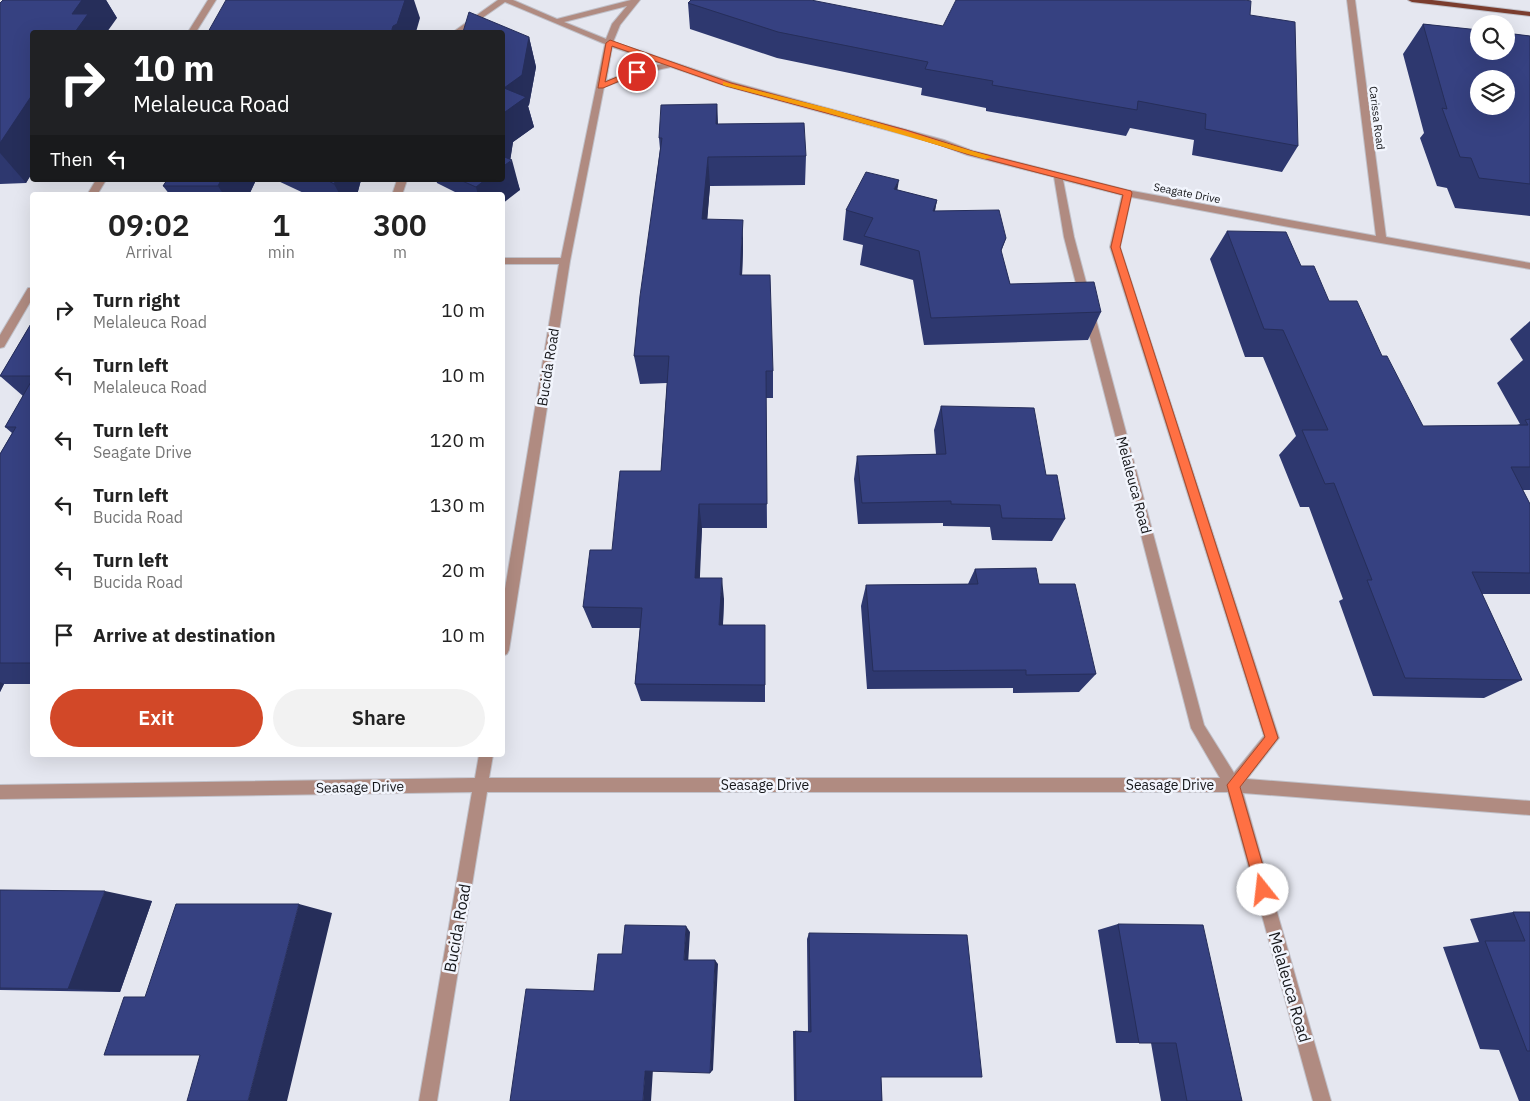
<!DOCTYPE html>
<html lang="en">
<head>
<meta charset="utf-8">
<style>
	:root { --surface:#fff; --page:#f2f2f2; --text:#222; --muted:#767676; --accent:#d24828 }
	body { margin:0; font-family:"IBM Plex Sans",sans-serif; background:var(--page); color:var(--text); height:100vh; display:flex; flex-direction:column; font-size:19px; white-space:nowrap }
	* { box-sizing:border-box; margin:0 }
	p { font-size:16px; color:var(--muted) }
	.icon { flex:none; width:28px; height:28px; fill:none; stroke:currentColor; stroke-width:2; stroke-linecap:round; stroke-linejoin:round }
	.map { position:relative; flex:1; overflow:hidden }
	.panel { position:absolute; left:30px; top:192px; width:475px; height:565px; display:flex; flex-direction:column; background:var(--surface); border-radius:5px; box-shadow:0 5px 20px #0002 }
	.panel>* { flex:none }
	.banner { position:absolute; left:30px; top:30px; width:475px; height:152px; border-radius:5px; box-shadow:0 5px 20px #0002; background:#202124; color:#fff; overflow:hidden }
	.tools { position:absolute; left:1470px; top:15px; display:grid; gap:10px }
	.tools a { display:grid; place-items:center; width:45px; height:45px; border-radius:50%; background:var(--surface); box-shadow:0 5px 20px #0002; font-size:25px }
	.pin { position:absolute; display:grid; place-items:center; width:42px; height:42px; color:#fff; margin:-21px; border:2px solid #fff; border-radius:50%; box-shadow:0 1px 5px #0007 }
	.me { position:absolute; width:55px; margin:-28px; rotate:344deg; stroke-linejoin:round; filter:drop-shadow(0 0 4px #0008) }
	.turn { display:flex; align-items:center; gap:18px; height:105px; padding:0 20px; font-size:22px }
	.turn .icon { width:65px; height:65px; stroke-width:2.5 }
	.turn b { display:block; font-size:35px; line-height:42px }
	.then { display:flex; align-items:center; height:48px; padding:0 20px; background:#0003; gap:10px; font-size:19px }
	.eta { display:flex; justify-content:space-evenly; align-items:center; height:85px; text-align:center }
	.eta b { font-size:30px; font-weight:600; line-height:35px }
	.cta { display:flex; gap:10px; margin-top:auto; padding:10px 20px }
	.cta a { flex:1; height:58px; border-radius:30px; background:var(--accent); color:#fff; font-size:20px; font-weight:600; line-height:58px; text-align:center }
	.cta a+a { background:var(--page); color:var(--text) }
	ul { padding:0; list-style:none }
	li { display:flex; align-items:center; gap:15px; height:65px; padding:0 20px }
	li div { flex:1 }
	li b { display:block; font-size:19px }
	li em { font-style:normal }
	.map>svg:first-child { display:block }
</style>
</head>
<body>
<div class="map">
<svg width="1530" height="1101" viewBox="0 0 1530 1101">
	<rect width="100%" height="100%" fill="#e5e7f0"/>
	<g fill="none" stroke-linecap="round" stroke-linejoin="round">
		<defs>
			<path id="minor" d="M208,0h8l-20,32h-8z
				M498,0h15l44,19 74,-19h9l-20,25 -7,17 119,40 212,58 29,11 154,39 249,46 -29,-236h8l31,237 144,26v6l-241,-42 -158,-30 -11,50 159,491 -32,41 283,22v14l-287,-22 88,308h-18l-85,-309h-741l-50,309h-18l53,-309 -472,7v-14l475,-7 4,-23h14l-4,23h731l-29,-50 -127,-491 -10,-60 -87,-22 -29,-11 -212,-58 -55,-19 -32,7 -35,13 -34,174 -61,389 -2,4 -5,2v-49l57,-343h-57v-6h59l44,-214 -100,-42 -43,30h-9zM627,6l-15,18 -6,15 -42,-17zM612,47l50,17 -28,6 -28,11zM1063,180l59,15 -12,52 154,489 -30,37 -30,-48 -130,-488z
				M96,180h10l-9,15h-10z
				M397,180h10l-5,15h-10z
				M28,288h4v11l-28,48 -4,1v-13z"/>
			<path id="major" d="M1408,0h24l98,12v4l-118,-14z"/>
		</defs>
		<use href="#minor" stroke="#c0c1c9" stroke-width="2"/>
		<use href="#major" stroke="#c0c1c9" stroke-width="2"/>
		<use href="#minor" fill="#b08b81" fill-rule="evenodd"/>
		<use href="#major" fill="#7b3d2e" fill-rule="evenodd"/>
	</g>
	<path fill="#2e386f" d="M3,0h103l11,18 -85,14v141l-6,10 -26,1v-181z
		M688,3l255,23 307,-11 48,131 -16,26 -90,-17 2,-15 -64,-12 -4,8 -140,-25v-3l-65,-13 1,-7 -145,-30 -87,-29z
		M1423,24l107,12v180l-75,-8 -8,-20 -10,-2 -17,-48 4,-5 -21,-79z
		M529,37l7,30 -7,38 -1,1 6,21 -21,15 -3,18 10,30 -18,5h-44l-1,-2 -20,-10 -1,-3h66z
		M717,104l1,20 88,32 -1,29 -95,1 -3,33 36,30 -1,26 31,96v27h-7l1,130h-65l-3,50 25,21 -1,26h42v77l-124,-1 -6,-17 5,-56h-48l-9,-21 29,-57 49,-79 6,-88 -27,1 -6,-28 26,-207 -1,-11z
		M167,180h89l-7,15h-79l-7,-9z
		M276,180h85l-4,15h-49z
		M897,190l40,10 -2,11 71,27 -5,14 9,32 91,28 -13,28 -164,5 -11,-65 -53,-15 3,-20 -20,-5 3,-30z
		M1227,231l74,35 28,35 53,55 41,70 94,-1 3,-1 -23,-41 26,-23 -13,-21 20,-18v169h-7l7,14v90h-48l40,86 -38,18 -111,-2 -34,-95 4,-2 -34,-92h-9l-21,-52 17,-19 -33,-79h-18l-35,-98z
		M32,322v362h-28l-4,8v-238l12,-21 -7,-6 18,-31 -23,-20z
		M941,406l105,69 19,44 -13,22 -60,-1 -2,-13 -47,-1v-3l-85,1 -4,-45 3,-23 79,-2 -2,-24z
		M975,569l64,15 57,90 -17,18 -66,1v-5l-146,1 -6,-83 5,-21 102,-1z
		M0,890l152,11 -32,91 -120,-2z
		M1513,912h17v189h-11l-20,-51 -19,-1 -37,-102 36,-5 -9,-23z
		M1118,924l124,177h-81l-10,-58h-35l-18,-113z
		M809,933l72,144 1,24h-88l-1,-70 15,1 -1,-93z"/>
	<path fill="#262e5a" d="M72,0h34l11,18 -10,14h-32l-3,-18z
		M398,0h16l6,18 -4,14h-25z
		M529,37l7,30 -7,38 -1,1 6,21 -21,15 -3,20 2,-2 8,30 -18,14v-9h-24l-2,-8 9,-7h17v-55l2,-37z
		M32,95v78l-6,10 -26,-30v-10z
		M717,104l1,30 -2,-10z
		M708,157l2,29 -5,62 -3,-29z
		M221,180h35l-7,15h-25l-6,-9z
		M336,180h25l-4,15h-17l-6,-11z
		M899,180l-5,30v-21z
		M937,200l-6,29 2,-18z
		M743,220v29l-2,55 -1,-29z
		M699,504l3,24 -3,71 -4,-21z
		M722,578l2,21 -2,45 -3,-19z
		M0,682l4,2 -4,8z
		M105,891l47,10 -32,91 -52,-3z
		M299,904l33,9 -45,188h-39z
		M686,926l4,6 -2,32 -4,-4z
		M715,960l3,4 -5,106 -3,3z
		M653,1069l-2,32h-8l2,-30z"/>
	<path fill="#364181" stroke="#262e5a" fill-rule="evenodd" d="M3,0h79l-10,14h16l-13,18h-43v63l-32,48v-140z
		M226,0h179l-8,24 -4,2 -2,6h-183z
		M691,0h120l132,26 13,-26h289l6,1 -1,14 45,7 3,124 -93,-17 1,-15 -68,-13 -1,9 -145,-25 1,-4 -68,-12 3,-7 -150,-30 -90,-29z
		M469,12l60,25 -7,38 -18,13 22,9 -21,15 -3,13v-93h-39z
		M1423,24l56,6v21h27v-18l24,3v148l-51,-6 -8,-20 -11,-1 -18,-49 5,1zM1479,79h27v27h-27z
		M717,104l-1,20 88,-1 2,33 -98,1 -6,62 41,1 -3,55h30l3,96h-7l1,133h-68l-4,74h27l-3,47h46v60l-130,-1 7,-76 -59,-1 7,-57h22l8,-79h41l8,-115h-35l6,-60 22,-158h-3l2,-33z
		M502,156l10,4 -10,7z
		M866,172l33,8 -5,9 43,11 -4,11 66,-1 7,28 -5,12 9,34 84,-2 7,30 -170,6 -12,-67 -55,-15 9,-18 -27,-8z
		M167,180h54l-3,6h-55z
		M327,180h9l-2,4z
		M460,180h25l-9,7z
		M1227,231l59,1 15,34h13l15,35h28l25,55h5l36,70 105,-1 -3,-5 5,-1v48h-19l19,37v69l-58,-1 50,108 -117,-2 -38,-98h5l-38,-97 -9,1 -23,-54h26l-45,-100 -19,-1z
		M32,322v54h-32z
		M32,380v283h-32v-209l16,-27h-11z
		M941,406l93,2 12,67h11l8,44 -63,-1 -2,-13 -49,-1v-3l-89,2 -5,-47 89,-2z
		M1036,568l3,16h36l21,90 -70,1v-5l-153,1 -7,-86 112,-1 -3,-15z
		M0,890l105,1 -37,98 -68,-1z
		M176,904h123l-51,197h-61l13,-46h-96l20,-58h21z
		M1513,912h17v139h-3l-42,-110h40z
		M1118,924l85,1 39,176h-55l-11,-58h-37z
		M625,925l61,1 -2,34h31l-5,113 -65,-2 -2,30h-133l16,-112 68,2 4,-37h24z
		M809,933l158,2 15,142h-101l1,24h-86l-1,-70 16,1z"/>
	<path fill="#ff7043" stroke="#a6492c" d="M610,40l121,43 175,47 66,21 159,40 1,2 -12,54 158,491 -38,49 30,103 -2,5 -5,2 -5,-2 -2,-5 -29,-105 38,-48 -154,-490 12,-52 -156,-41 -66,-21 -175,-47 -114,-40 -7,36 29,-12 7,2 -38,16h-5l8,-45z"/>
	<path fill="#f59e0b" d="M723,82l108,27 161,48 -7,2 -160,-47 -102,-27z"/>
	<g text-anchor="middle" stroke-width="5" stroke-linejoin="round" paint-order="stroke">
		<g font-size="11" fill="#151619" stroke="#f2f5fd">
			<text transform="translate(1377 118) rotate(83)" y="4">Carissa Road</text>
			<text transform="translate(1187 193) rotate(11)" y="4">Seagate Drive</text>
		</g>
		<g font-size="14" fill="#151619" stroke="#f2f5fd">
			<text transform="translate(548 367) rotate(-81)" y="5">Bucida Road</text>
			<text transform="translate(1134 485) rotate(75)" y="5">Melaleuca Road</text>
			<text x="765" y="790">Seasage Drive</text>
			<text x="1170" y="790">Seasage Drive</text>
			<text transform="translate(360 787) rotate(-1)" y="5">Seasage Drive</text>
		</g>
		<g font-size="16" fill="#151619" stroke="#f2f5fd">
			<text transform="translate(457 928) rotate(-80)" y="6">Bucida Road</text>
			<text transform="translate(1290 987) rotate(74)" y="6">Melaleuca Road</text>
		</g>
	</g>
</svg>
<div class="tools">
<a><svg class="icon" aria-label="search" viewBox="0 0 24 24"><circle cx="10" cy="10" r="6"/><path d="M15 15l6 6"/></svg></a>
<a><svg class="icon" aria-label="layers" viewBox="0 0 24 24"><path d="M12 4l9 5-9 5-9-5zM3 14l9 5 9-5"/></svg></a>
</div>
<div class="pin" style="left:637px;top:72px;background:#d93025"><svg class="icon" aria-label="arrive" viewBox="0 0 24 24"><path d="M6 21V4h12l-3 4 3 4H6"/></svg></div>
<svg class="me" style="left:1263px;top:890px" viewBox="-20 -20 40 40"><circle r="19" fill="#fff"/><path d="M0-13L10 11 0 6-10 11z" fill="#ff7043"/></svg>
<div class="banner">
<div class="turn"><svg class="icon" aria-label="right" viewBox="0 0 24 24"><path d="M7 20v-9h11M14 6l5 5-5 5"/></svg><div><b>10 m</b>Melaleuca Road</div></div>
<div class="then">Then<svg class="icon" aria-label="left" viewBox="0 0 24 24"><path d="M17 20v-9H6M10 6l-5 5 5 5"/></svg></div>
</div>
<section class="panel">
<div class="eta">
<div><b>09:02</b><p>Arrival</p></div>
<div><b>1</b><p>min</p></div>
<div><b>300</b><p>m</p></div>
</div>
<ul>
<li><svg class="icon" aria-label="right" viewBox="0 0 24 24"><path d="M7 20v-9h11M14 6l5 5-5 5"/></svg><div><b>Turn right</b><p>Melaleuca Road</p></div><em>10 m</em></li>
<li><svg class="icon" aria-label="left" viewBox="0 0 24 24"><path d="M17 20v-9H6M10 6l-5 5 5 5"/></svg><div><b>Turn left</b><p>Melaleuca Road</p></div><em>10 m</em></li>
<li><svg class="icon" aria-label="left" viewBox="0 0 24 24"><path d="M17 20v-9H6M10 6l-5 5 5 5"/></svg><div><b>Turn left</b><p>Seagate Drive</p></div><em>120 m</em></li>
<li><svg class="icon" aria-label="left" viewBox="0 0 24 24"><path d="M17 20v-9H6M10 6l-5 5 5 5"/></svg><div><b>Turn left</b><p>Bucida Road</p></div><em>130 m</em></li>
<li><svg class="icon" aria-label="left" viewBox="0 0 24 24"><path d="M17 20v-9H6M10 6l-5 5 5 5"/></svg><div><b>Turn left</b><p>Bucida Road</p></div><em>20 m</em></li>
<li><svg class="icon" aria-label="arrive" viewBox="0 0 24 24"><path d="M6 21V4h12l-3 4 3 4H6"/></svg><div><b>Arrive at destination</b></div><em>10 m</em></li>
</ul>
<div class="cta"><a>Exit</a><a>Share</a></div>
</section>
</div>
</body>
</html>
